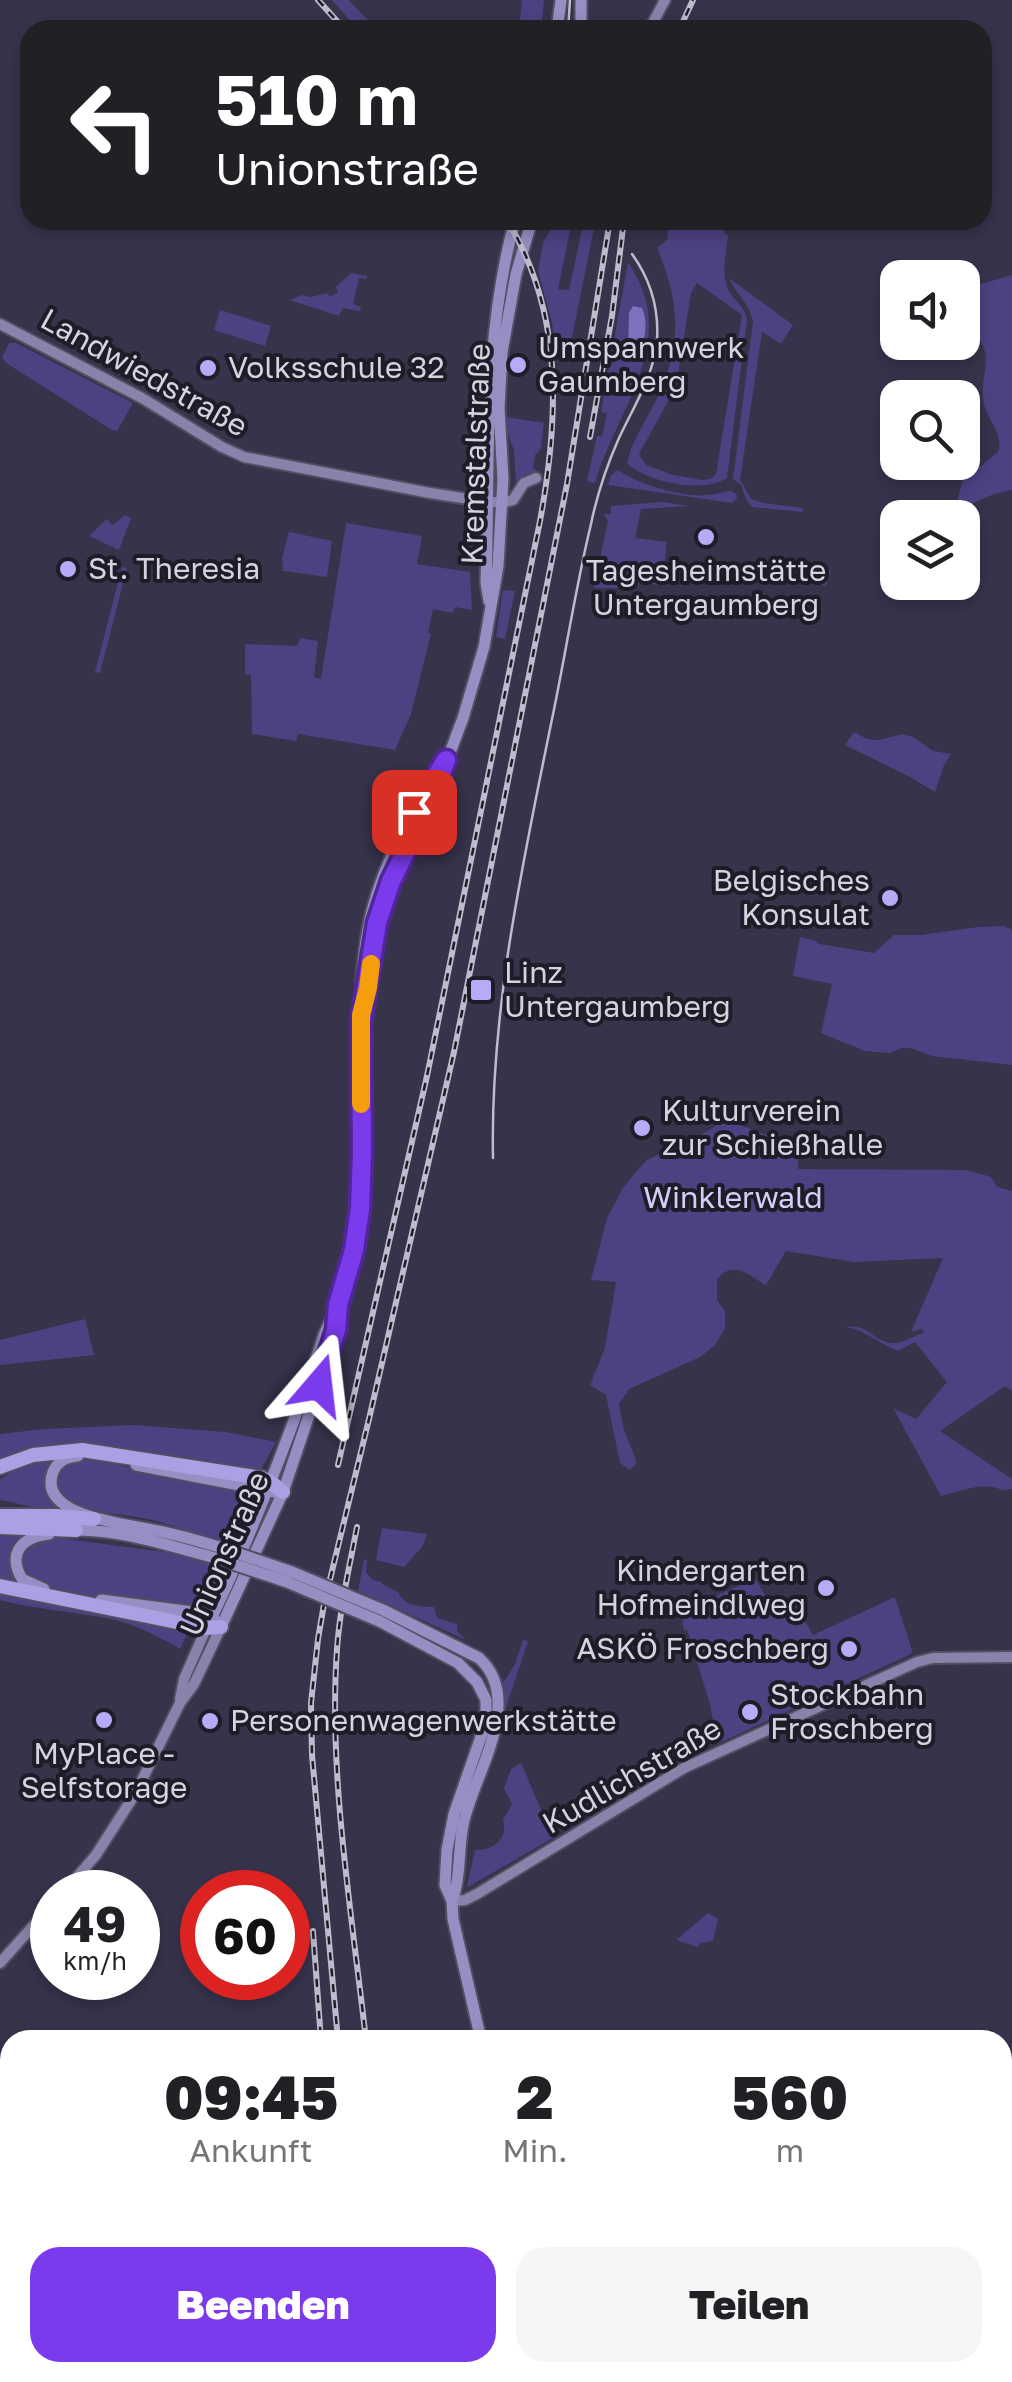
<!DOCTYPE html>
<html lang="de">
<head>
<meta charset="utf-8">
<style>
	:root { --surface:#fff; --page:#f6f6f6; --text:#202124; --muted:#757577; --accent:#7c3aed }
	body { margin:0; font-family:"Golos Text",sans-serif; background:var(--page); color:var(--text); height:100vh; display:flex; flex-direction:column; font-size:38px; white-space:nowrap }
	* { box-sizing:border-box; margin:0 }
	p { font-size:32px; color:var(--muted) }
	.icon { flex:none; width:55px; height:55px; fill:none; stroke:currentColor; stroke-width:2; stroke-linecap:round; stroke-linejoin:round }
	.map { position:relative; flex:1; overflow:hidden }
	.drawer { position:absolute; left:0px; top:2030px; width:1012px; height:352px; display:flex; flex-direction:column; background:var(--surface); border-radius:30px 30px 0 0; box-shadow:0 5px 15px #0003 }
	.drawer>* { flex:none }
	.hud { position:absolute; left:20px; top:20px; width:972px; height:210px; border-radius:30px; box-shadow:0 5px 15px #0003; background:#202124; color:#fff; overflow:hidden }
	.buttons { position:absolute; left:880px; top:260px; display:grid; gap:20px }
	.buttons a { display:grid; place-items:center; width:100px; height:100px; border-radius:20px; background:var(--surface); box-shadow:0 5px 15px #0003; font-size:50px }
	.speed { position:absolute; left:30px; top:1870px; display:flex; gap:20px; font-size:50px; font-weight:700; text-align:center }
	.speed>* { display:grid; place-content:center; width:130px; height:130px; border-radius:50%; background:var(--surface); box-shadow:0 5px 15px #0003; line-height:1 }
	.speed small { font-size:25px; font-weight:400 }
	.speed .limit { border:15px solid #d22; background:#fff; color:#111 }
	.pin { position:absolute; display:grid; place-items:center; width:85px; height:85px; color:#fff; margin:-42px; border-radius:20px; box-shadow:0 5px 15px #0006 }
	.me { position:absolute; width:110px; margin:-55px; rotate:17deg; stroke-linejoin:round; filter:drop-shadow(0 0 8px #0008) }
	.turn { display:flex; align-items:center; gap:35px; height:210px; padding:0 30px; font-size:45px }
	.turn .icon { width:130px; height:130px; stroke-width:2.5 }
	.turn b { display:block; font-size:70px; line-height:85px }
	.eta { display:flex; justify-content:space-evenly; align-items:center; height:170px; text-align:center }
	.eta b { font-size:60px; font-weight:800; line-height:70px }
	.button { display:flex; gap:20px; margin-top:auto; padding:20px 30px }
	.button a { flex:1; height:115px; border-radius:30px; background:var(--accent); color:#fff; font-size:40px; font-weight:800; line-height:115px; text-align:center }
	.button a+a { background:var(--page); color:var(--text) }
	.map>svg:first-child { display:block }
</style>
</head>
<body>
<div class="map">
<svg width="1012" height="2382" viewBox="0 0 1012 2382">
	<rect width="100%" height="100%" fill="#36334b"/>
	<path fill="#4e4182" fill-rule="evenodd" d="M332,0h17l28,30h-19z
		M522,0h22l-3,30h-22z
		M556,220h16l-14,69 11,1 15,-70h4l6,8 -26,129 -11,-1 -5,-33 -14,-52 5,-28z
		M667,220h52l6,14 3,1c-2,18 -8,41 2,58 8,12 13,11 17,27l-20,158c-23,16 -82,4 -100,-15 4,-20 17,-39 26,-57 29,-57 29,-99 4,-158l11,-9zM697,283l45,32 -26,159 -6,5 -8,1 -29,-5 -27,-10 -7,-11 37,-67 15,-94z
		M628,262c54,79 -11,146 -33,221l-8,-2 10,-45h5l5,-22 -6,-2z
		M351,273l16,3v3l-8,-1 -6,26 8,3 -1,4 -17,-3 -4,8 -49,-16 11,-5 9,2 17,-4 3,4 8,-5 -2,-5z
		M1012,275v215l-18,4 -39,17 7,-29 37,-31c3,-23 -14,-31 -16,-53 -2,-17 6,-33 1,-50 -3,-9 -14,-17 -21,-24v-35z
		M729,278l64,47 -12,19 -19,-12 -22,148 11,19 12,4 40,5v4l-51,-5 -5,-6 -6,-16 -8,-6 20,-158c-6,-22 -15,-24 -24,-43z
		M220,310l51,16 -6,20 -51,-16z
		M9,343h7l115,59 1,3 -15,26 -5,-1 -106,-67 -4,-6z
		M507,417l37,6 -3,26 -6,6 -2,13 3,2v3l-10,1 -10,11 -2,-35 -7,-18z
		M618,470c17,13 66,28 88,25 8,0 16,-3 25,-4l5,3 1,4 -5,5 -124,-18 3,-10z
		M663,502l25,4 -47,3 -6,29 32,4 -5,43 -21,-2 -7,5h-38l-2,-2 14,-65 -4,-7h7v-8z
		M125,515l6,3 -12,32 -30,-14 18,-17 6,6z
		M346,523l76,13 -5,28 53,8 2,38 -17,-3 -2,6 -20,-4 -5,24 3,1 -20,80 -16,36 -97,-16 -2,7 -44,-7 -1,-59 -6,-1v-30l52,2 3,-8 18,3 -4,36 7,2z
		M289,532l43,9 -5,36 -44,-6 -1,-13z
		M810,564l21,6 -5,16 -24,-8 3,-11z
		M122,567l5,1 -27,105 -5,-1z
		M503,590l12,1 -10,48 -9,-2z
		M854,732l13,7 12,1 23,-6 11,3 20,14 18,3 -7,11 -9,27 -25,-15 -65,-32z
		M1004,926l8,4v135l-80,-9 -21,-8h-10l-11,5 -25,-2 -44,-18 11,-49 -39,-8 7,-39 16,4 3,3 55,9 20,-18h27l57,-8z
		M725,1120l67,24 5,5 1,20 169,1 24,7 6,10 15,4v200l-7,-5 -65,45 72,48v10l-10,1c-18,-9 -42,1 -61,6l-48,-88 23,11 31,-37 -32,-40 -17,9c-19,-7 -33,-22 -54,-24 25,-4 27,13 47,16 11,2 22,-8 33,-10l-2,-4 -11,3 32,-74 -89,4 -68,-11 -20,34c-18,-10 -32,-25 -49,-6v21l8,11v18l-10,16 -15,12 -71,32 -10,15 5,26 13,33 -7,7 -10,-7 -14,-68 -16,-10 15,-37 11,-66 -25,-2 16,-62 16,-30 12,-15 12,-13 59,-28z
		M85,1319l9,36 -94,10v-25z
		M134,1425l92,7 50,10 -17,31 -228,-24 -31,11v-26l44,-5z
		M60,1455l-12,36 16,20c-23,-1 -42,-7 -64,-11v-21l36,-20z
		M86,1458l160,35 5,4 -4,11 -12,16 4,9 -4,11 -14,-5 -1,3c-25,-8 -51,-19 -77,-24 -20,-4 -43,-4 -63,-11 -33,-11 -30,-47 6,-49z
		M382,1528l45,6 -5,13 -18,20 -28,-7z
		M0,1532h33l-15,10 -6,28 7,14 -19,-5z
		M51,1537l129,17 29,8v3l15,5c-8,14 -18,24 -25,38 -33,-4 -147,-12 -169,-29 -6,-5 -10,-12 -8,-20 2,-16 16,-18 29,-22z
		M364,1559l3,1 -1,12 7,8 9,2v2l16,8c6,14 22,15 36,15l3,11 20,6v7l9,9 -108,-49z
		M755,1579l21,33 18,-10 19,33 82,-38 17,53 -1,4 -194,90 -7,-40 -23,-74h-3c-2,-11 -4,-16 6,-23z
		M0,1593l185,36 3,3 -8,17c-21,-12 -41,-23 -64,-29 -39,-8 -78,-10 -116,-20z
		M523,1640l5,1 -24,72 -1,-30 12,-19z
		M521,1763l32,75 -85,49 -1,-1 8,-36c18,1 34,-11 28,-30l9,-16 -8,-15 7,-20z
		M708,1913l10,6 -5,22 -13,2 -2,4 -22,-7z
		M1012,2258v113l-30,11h-129l15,-9 134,-1 1,-110z
		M691,2373h78l4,9h-81z"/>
	<path fill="#7f72bd" d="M633,306l9,2c7,15 2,36 -4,51l-5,2 -5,-7 1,-41z"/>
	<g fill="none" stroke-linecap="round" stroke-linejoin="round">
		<defs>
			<path id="secondary" d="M649,30l16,-30
				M0,324l142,74 80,49 22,10 186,36 58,9h17l8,-2 11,-17 12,-5
				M180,1699l4,-20 25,-57
				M64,1892l32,-37 39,-61 45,-91 14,-19 27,-57
				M452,1901l13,-1 12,-6 207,-126 233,-106 16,-4 79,-1
				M0,1963l52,-58
				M1001,2382l11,-4"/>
			<path id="primary" d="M557,30l4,-30
				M581,30v-30
				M489,601l-3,-18c4,-123 -4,-242 29,-363
				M365,997l12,-74 5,-18 22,-53 29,-54 30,-80 21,-71 14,-81 5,-87 -4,-71 3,-56 14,-78 16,-54
				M78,1456c-11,1 -20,4 -25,16 -17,46 78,52 105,59 20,4 41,10 61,16
				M136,1465l139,27
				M72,1530c48,-1 98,16 143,28
				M44,1589l-22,-10c-15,-26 0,-42 27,-45
				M101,1600l99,13 12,4 9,10 62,-135 36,-107 17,-55 1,-16
				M383,1610l96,48c47,43 -6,117 -16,167 -5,25 -2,52 -11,76
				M212,1617c45,-94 79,-184 112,-282 4,-10 9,-18 13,-28 11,-24 17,-54 21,-80 7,-45 3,-91 3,-137 -1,-55 -3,-112 8,-166 12,-58 44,-115 76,-164
				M379,1621l79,42 19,19 9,18v14l-3,17 -29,83 -7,36 -2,35 7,16 1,18 28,121
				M587,2372l8,10"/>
			<path id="highway" d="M0,1467l33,-12 49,-5 180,28 10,5 11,9
				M0,1516h57l37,3
				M0,1527l76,3
				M0,1586l206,42 15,-1"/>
		</defs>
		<use href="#secondary" stroke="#514e62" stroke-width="14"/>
		<use href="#primary" stroke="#514e62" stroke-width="15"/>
		<use href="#highway" stroke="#514e62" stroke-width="18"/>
		<use href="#secondary" stroke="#8883aa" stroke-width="10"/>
		<use href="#primary" stroke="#968fc3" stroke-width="11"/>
		<use href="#highway" stroke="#aaa0e4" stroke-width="14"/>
		<path stroke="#bdbbcc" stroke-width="2.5" d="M568,30l2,-30
			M493,1158c-3,-146 29,-291 58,-434 14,-66 24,-134 40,-200 6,-29 16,-59 28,-86 15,-32 35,-63 38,-98 2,-31 -7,-61 -25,-86"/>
		<defs>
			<path id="rail" d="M318,0l27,30
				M679,30l14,-30
				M590,437l22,-121 12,-96
				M338,1465l89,-389 113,-555c19,-103 24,-208 -33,-301
				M357,1527c-8,41 -17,81 -20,122 -9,125 15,266 29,391
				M313,1931l8,109
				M338,2040l-26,-285 -1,-52 7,-64 6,-35 45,-185 85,-367 113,-568 43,-264
				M337,2372l1,10
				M367,2372l1,10
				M401,2372l1,10
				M310,2382v-10"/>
		</defs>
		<use href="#rail" stroke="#bdbbcc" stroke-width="6"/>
		<use href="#rail" stroke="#1e1c27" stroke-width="2.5" stroke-dasharray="8" stroke-linecap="butt"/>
		<defs>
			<path id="primary-bridge" d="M219,1547l73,25 91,38
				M215,1558l72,24 92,39"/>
		</defs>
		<use href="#primary-bridge" stroke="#514e62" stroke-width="15" stroke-linecap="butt"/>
		<use href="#primary-bridge" stroke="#968fc3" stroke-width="11"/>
	</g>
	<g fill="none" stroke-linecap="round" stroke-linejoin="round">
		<defs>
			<path id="route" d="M319,1385l17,-55 2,-25 16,-55 6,-41 2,-57 -1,-130 16,-99 14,-42 41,-83 14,-38 -32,52"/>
		</defs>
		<use href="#route" stroke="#51269a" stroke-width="25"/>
		<use href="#route" stroke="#7c3aed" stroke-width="18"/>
		<path stroke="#f59e0b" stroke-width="18" d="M361,1104v-89l7,-27 3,-24"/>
	</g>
	<g fill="#b7abf8" stroke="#1e1c27" stroke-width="4">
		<circle cx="518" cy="365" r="10"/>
		<circle cx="208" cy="368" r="10"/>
		<circle cx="706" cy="537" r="10"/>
		<circle cx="68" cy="569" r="10"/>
		<circle cx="890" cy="898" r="10"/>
		<rect x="469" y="978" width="24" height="24" rx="5"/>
		<circle cx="642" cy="1128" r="10"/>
		<circle cx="826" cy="1588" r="10"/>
		<circle cx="849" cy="1649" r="10"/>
		<circle cx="750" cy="1712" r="10"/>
		<circle cx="104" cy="1720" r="10"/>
		<circle cx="210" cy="1721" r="10"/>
	</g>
	<g text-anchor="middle" stroke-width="8" stroke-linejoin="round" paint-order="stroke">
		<g font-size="30" fill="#d4d3e2" stroke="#1e1c27" text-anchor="start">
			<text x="538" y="358">Umspannwerk<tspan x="538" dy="34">Gaumberg</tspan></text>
			<text x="228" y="378">Volksschule 32</text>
			<text x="88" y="579">St. Theresia</text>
			<text x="706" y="581" text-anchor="middle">Tagesheimstätte<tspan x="706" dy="34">Untergaumberg</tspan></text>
			<text x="870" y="891" text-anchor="end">Belgisches<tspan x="870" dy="34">Konsulat</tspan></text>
			<text x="504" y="983">Linz<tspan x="504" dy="34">Untergaumberg</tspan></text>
			<text x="662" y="1121">Kulturverein<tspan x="662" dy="34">zur Schießhalle</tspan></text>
			<text x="806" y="1581" text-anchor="end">Kindergarten<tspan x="806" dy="34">Hofmeindlweg</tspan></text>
			<text x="829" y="1659" text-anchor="end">ASKÖ Froschberg</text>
			<text x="770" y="1705">Stockbahn<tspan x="770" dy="34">Froschberg</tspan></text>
			<text x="230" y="1731">Personenwagenwerkstätte</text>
			<text x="104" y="1764" text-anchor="middle">MyPlace -<tspan x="104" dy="34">Selfstorage</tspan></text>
		</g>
		<g font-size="30" fill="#d4d3e2" stroke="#1e1c27">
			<text transform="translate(144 373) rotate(29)" y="10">Landwiedstraße</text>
			<text transform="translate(476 454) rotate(-88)" y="10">Kremstalstraße</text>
			<text transform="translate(225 1554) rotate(-66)" y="10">Unionstraße</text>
			<text transform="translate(632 1776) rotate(-30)" y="10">Kudlichstraße</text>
		</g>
		<g font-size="30" fill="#d3cef7" stroke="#1e1c27">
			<text x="733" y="1208">Winklerwald</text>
		</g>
	</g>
</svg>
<div class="buttons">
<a><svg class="icon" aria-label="sound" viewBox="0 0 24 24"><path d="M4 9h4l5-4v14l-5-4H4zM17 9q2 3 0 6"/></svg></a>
<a><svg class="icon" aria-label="search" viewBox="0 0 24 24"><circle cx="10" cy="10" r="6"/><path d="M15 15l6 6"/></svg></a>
<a><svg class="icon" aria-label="layers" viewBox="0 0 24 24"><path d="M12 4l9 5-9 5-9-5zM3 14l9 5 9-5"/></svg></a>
</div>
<div class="speed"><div>49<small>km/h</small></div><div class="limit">60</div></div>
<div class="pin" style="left:414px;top:812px;background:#d93025"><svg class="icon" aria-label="arrive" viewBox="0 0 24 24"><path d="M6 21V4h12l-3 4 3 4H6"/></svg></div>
<svg class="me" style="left:319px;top:1385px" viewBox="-20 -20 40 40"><path d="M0-17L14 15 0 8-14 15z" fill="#7c3aed" stroke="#fff" stroke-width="4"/></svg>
<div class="hud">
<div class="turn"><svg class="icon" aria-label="left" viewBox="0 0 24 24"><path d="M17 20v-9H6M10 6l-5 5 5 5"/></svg><div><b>510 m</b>Unionstraße</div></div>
</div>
<section class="drawer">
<div class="eta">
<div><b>09:45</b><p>Ankunft</p></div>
<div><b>2</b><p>Min.</p></div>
<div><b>560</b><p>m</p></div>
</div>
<div class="button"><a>Beenden</a><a>Teilen</a></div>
</section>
</div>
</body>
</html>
